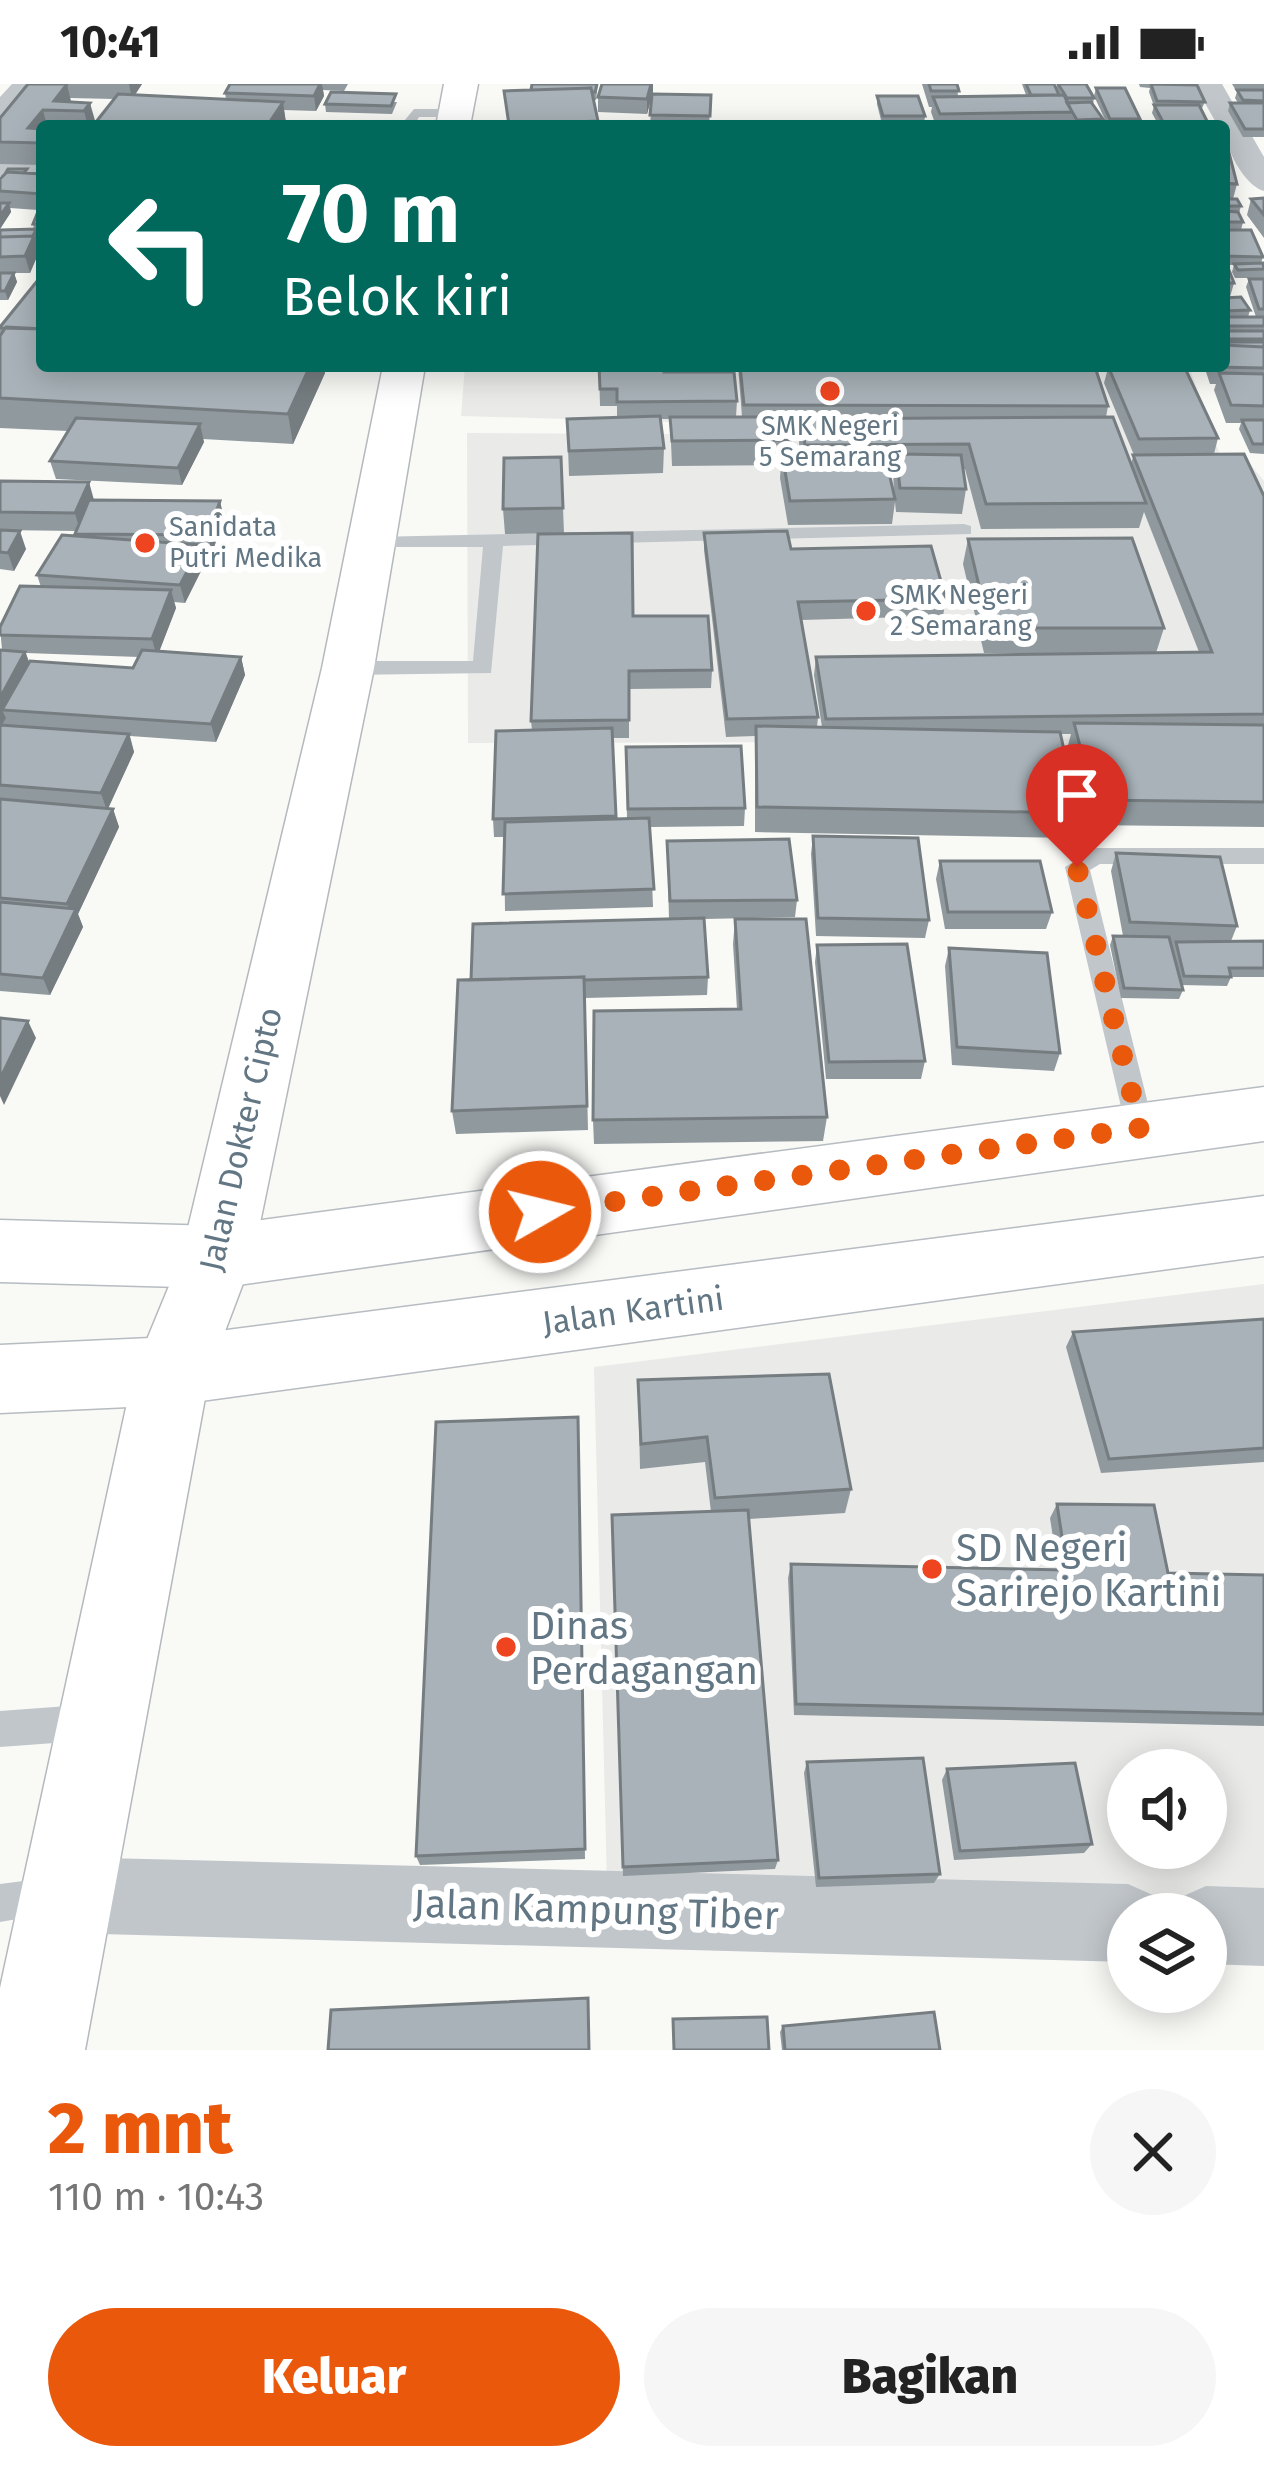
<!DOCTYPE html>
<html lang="id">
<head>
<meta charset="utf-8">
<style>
	:root { --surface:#fff; --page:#f6f6f6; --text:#222; --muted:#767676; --accent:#ea580c }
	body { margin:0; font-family:"Fira Sans",sans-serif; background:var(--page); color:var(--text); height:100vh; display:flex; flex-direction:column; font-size:45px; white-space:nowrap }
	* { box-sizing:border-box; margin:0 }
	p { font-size:39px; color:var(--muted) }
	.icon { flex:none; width:66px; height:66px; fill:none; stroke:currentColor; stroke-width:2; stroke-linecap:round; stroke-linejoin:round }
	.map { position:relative; height:1966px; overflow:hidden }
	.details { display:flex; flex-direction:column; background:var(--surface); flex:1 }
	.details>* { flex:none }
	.top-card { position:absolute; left:36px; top:36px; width:1194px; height:252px; border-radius:12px; box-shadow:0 6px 30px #0003; background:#00695c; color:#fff; overflow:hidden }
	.tools { position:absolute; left:1107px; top:1665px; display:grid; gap:24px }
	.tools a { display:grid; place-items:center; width:120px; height:120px; border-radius:50%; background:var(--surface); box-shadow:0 6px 30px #0003; font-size:60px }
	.pin { position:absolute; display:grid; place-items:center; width:102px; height:102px; color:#fff; margin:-123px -51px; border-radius:50% 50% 50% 0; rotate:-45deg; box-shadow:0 0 12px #0007 }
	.pin .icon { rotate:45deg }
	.me { position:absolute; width:132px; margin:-66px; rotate:82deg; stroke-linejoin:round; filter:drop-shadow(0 0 9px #0008) }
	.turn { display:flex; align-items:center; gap:42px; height:252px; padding:0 48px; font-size:54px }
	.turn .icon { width:156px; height:156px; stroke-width:2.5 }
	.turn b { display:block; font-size:84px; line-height:102px }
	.round { display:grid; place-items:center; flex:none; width:126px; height:126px; border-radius:63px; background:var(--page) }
	.overview { display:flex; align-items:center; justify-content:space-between; height:204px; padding:0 48px }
	h1 { font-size:72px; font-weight:800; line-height:90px; color:var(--accent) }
	.cta { display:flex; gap:24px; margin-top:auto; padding:24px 48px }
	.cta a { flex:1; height:138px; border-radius:72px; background:var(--accent); color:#fff; font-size:48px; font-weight:800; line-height:138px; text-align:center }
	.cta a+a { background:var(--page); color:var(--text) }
	.status { display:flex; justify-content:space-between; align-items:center; height:84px; padding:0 60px; background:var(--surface); direction:ltr }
	.status svg { height:33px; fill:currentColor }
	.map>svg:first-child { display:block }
</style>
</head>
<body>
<div class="status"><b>10:41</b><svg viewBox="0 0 49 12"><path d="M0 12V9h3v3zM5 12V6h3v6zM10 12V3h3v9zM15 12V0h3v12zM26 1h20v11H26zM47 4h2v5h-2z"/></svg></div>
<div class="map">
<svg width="1264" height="1966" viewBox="0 0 1264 1966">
	<rect width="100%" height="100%" fill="#f9f9f6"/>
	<path fill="#eaeae9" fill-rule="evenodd" d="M465,282h724l32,92 -95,3 2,5 119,-6 17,21v260l-796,2 -1,-310 639,3 -2,-10 -362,-2 -281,-8z
		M1264,1200v624l-657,-24 -13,-517zM1128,1686h78v78h-78z"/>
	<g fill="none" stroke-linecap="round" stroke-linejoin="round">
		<defs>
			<path id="secondary" d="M1264,1003v54l-1047,147 -217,-6v-62l217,6z
				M1264,1112v60l-1092,149 -172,8v-68l172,-8z"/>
			<path id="highway" d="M444,0h34l-8,42h-34z
				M383,282h42l-51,302 -121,589 -43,114 -125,679h-85v-62l134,-617 47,-114 141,-589z"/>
		</defs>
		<use href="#secondary" stroke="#b6bcc1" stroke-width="3"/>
		<use href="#highway" stroke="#b4b9bd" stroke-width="3"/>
		<path fill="#c1c6ca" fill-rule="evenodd" d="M414,25h42l7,4 -7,4h-37l-5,9h-14z
			M964,440l7,2v8l-468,12 -12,127 -143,2 -11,-7 11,-7h125l10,-114h-117v-8l7,-2z
			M1096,764h168v16h-164l-10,6 64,258 -4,8h-20l-4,-8 -61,-261z
			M95,1620l13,5 5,13 -5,13 -13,5 -95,7v-36z
			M55,1793l14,5 5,14 -5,14 -69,12v-38z"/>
		<path fill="#c1c6ca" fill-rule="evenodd" d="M12,0h29l-31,36 -10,2v-25z
			M1194,0h28l42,73v34c-20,-5 -40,-45 -40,-65h-6z
			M0,74l42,2v18l-42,-2z
			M64,1773l1064,27 27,12 8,18h-35v48l-1064,-29 -27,-11 -11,-27 11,-27z
			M1206,1802l58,2v78l-58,-2v-50h-34l7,-16z"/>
		<use href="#secondary" fill="#fff" fill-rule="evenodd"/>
		<use href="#highway" fill="#fff" fill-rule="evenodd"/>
	</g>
	<path fill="#90999e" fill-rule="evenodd" d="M28,0h114l-7,11 91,4 -1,-6 5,-9h118l-4,7 -21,-1 1,6 -8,15 -32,-1 2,13 -2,3h-187l-1,-4 19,-23 -45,-1 1,4 19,1 4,23h-52v39l-42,-1v-46z
		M532,0h66l-2,16h-3l5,26h-90l-4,-35 27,-1z
		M602,0h51l-1,10 59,1 -2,31h-59l2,-30 -5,18 -49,-2v-15z
		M922,0h35l1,12 68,-1 -4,-11h32l2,5 1,-5h29l8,14 -1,7 10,14 -2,7h-27l-3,-5 -1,5h-134l-5,-14 1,-5h-3z
		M1139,0h54l12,18 -4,8 7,13 -1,3h-48l-7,-13 2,-7 -5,-14 1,-4 -10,-1z
		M1232,0h32v53h-21l-15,-26 2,-8h8l-3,-5 2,-6z
		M1096,4l44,31 -2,7h-30l-14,-30z
		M877,12l48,20 -1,8h-42l-5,-20z
		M397,18l-5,12 -66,-2 -1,-8z
		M1224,61l13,39 -4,15 8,7 -2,7 4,9 -2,8 22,27 -2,6 3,1v14h-29l-3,-6 2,-7h-7l7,18 -4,14 20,13 -2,7h8l-10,-30 3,-8h15v175l-14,-1 -11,-24 2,-6h-15l-12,-33 2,-6h-6l-6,-18h20z
		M42,84v65h-5l2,5 -3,5 3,9 -9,21h-30v-43h34l-1,-6 5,-14 -28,-2 1,4 -11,17v-50l28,-6 9,1z
		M1264,114v40l-17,-23 4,-16z
		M0,189h14l3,9 -9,18h-8z
		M42,191v91h282l1,7 -32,71 -90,-5 1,3 -22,43 -126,-6 -6,-18 18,-30 -68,-3v-101z
		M599,282l65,6 73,29 -1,16h6l-4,-51h446l34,72 -4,16 50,42v331l-178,-2 -19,-76 4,-15h-10l17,79 -7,25 -316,-6v-96l-29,1 -22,-187v-17l87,16 155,50 -3,17 -142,4 17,97 -1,10h5l-8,-52 2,-18 319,-4h-151l-21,-89 5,-25 196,89 -8,25 43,-1 -55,-140 -5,16 -158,1 -16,-60h-2l3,20 -4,25 -66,-2 -1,-10 -3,22 -104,1 -8,-47 1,-13 -109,1 -2,-47h-9l3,29 -1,25 -94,3 -2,-57 50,-1v-12h-17zM1097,288h10l-3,11 30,72 -3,8 -25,-46 2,-11zM787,339h14l-2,20 1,10h-11l1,-13zM888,385h5l1,24z
		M561,373l3,76 -59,1 -2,-25z
		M0,397l94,19 130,18 -12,35h-10l3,10 -20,40 -11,-1 2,6 -17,44 82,5 4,18 -29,67 -86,-6 4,16 -26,56 5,1 6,18 -41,87 5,13 -33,68 -50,-4v-341h2l-2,-23 41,-40 -4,-12 39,-39v-5l-76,-1zM26,569l113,4 -6,11 -104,-6z
		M0,446l26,19 -12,22 -14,-2z
		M633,532l79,54 -1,18 -82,1v49h-17l4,81h11l-1,-72 119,61 -1,18 -94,1 3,80 -148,4 -1,-74h-10l-1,-18 39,-89 -1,-9z
		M813,752l116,84 -4,18 -109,-2 -5,-82z
		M667,757l130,59 -2,17 -91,2 4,58 -1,18 -122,3 3,132 -132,4 -4,-23 19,-131 198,-61z
		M1116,769l121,73 -6,15h33v36h-33l-4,9 -45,-1 1,5 -4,9 -58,-1 -11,-53 3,-9h10l-12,-65z
		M940,777l112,51 -6,17h-101l-9,-50z
		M735,835l92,198 -4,24 -229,3 -1,-24 144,-111 -4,-65z
		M817,861l108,116 -4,18h-95l-11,-117z
		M949,864l111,105 -6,18 -102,-6 -7,-99z
		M1264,1235v143l-163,11 -35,-126 7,-15z
		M638,1296l213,109 -6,24 -96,6 29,341 -3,9 -152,7 -11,-361 99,-3 -6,-50 -65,7z
		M578,1333l7,442 -165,6 -4,-9z
		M1057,1420l111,69 96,2v151l-470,-11 -6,-137 3,-14 267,6 -8,-52z
		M807,1678l133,112 -6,9 -118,4 -12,-114z
		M947,1685l145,75 -8,9 -130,7 -12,-80z
		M783,1942l157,24h-158l-2,-18z"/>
	<path fill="#767d81" d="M67,0l5,22 -18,-5z
		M129,0h13l-10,15z
		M320,0h2l2,12 -8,15 -2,-15z
		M651,0h2v8l-6,22v-15z
		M283,18l3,21 -2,3h-17z
		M90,19l6,21 -2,2h-6l-4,-15z
		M43,26l4,16h-5v13l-14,-11z
		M9,119l2,9 -11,17v-13z
		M36,145l3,9 -3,5 3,9 -9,21 -5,-17z
		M14,189l3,9 -9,18 -3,-9z
		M310,282h14l1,7 -32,71 -5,-30z
		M200,340l4,18 -22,43 -4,-17z
		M89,398l5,18 -14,31 -5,-18z
		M220,417l4,17 -12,35 -4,-18z
		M20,447l6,18 -12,22 -6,-18z
		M201,461l4,18 -20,40 -5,-18z
		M171,506l5,18 -19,49 -5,-18z
		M25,568l7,18 -30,40 4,8 -6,10v-30z
		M241,573l4,18 -29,67 -5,-18z
		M129,650l5,18 -27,59 -6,-18z
		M113,725l6,18 -41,87 5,13 -33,68 -7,-17 29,-61 -5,-13z
		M28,937l8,17 -32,67 -4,-9v-17z"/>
	<path fill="#a8b2b8" stroke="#767d81" stroke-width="3" d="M28,0h39l-13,17 36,2 -6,8 -41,-1 -15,18 14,1v14l-42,-1v-24z
		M230,0h90l-6,12 -89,-3z
		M532,0h65l-2,8h-3l-1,-4 -60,2z
		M602,0h49l-4,15 -49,-2z
		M929,0h28l2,7h-28z
		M1026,0h28l5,11h-28z
		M1058,0h28l8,14h-27z
		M1151,0l46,1 8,17 -48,-1z
		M591,4l7,33 -89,4 -5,-34z
		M1096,4h29l15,31h-30z
		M1237,6h27v11l-21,-1z
		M331,8l65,2 -5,12 -66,-2z
		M118,10l165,8 -16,24h-79l-92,-4z
		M652,10l59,1 -1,21 -60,-1z
		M1064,11l8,17 -132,2 -7,-17z
		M877,12h41l7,20h-42z
		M1091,18l12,17 -26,1 -10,-17z
		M1230,19h34v26h-19z
		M1154,21h45l9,18 -45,-1z
		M1224,61h3l10,39 -13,-1z
		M8,85h19l-3,4 -17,-1 -2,2z
		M7,88l35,2v20l-42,-3v-12z
		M1264,114v17l-13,-16z
		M1224,115h13l4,7h-17z
		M0,119h9l-9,13z
		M39,125h3v15h-9z
		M1224,127l14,1 5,10h-19z
		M36,145l-3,7 -33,1v-7z
		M1224,146h27l12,27 -39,-1z
		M34,152l-9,20 -25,1v-20z
		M1224,176h1l9,23h-10z
		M1263,179l1,6 -26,1 -4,-6z
		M0,189h14l-9,18h-5z
		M42,191v54l-42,-1v-1z
		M1249,195h15v30h-5z
		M1241,213l9,13 -26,1v-13z
		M1224,233h40v9h-40z
		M6,243l36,2v37h268l-22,48 -288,-16v-62z
		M1224,247h40v8h-40z
		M1224,258h40v5l-40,-2z
		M1224,261l40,2v21l-49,-1 9,-1z
		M599,282h65v6h70l3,29 -120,1v-13h-17z
		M740,282l355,1 13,39 -364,-1z
		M1108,282h76l34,72 -79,1z
		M1219,289l45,1v32l-33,-1z
		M660,332l4,32 -95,3 -2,-32z
		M670,333h116l4,23 -118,1z
		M1113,333l33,86 -160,1 -17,-60 -164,1 -4,-26z
		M76,334l124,6 -22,44 -128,-7z
		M1242,336h22v24h-11z
		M884,367l11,48 -105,2 -8,-48z
		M896,370l65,1 5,34 -66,-1z
		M1244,370l20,42v218l-438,5 -10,-62 396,-5 -79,-197z
		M561,373l2,51 -60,1 1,-51z
		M0,397l89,1 -14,31 -75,-1z
		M89,416l131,1 -12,34 -133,-1z
		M0,446l20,1 -12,22 -8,-1z
		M787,447l4,18 140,-3 15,53 -148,3 20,115 -91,2 -23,-186z
		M632,449l1,83h75l4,54 -83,1v49l-98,1 7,-187z
		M62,451l139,10 -21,40 -143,-10z
		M1132,454l32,90h-175l-21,-89z
		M20,502l151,4 -19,49 -152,-4v-8z
		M0,566l25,2 -25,46z
		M142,566l99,7 -30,67 -209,-14 28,-49 103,7z
		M1074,639l190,2v77l-170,-2z
		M0,641l129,9 -28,59 -101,-8z
		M756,642l304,6 18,81 -321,-6z
		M612,644l4,88 -123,3 3,-88z
		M741,662l4,62 -117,1 -2,-62z
		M0,715l113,10 -46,95 -67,-6z
		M649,734l5,71 -151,5 2,-72z
		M813,752l105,2 11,82 -111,-2z
		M789,755l8,61 -127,1 -3,-60z
		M1116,769l104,4 17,69 -107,-4z
		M940,777h100l12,51h-104z
		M0,818l76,7 -33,69 -43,-4z
		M704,834l4,59 -124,3v-3l-113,3 2,-56z
		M735,835h71l21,198 -234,3 1,-109 147,-2z
		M1113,852l56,1 14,53 -59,-2z
		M1264,857v27h-35l2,9 -47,-1 -8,-34z
		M907,860l18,117 -96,1 -12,-117z
		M949,864l98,5 13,100 -103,-6z
		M584,893l3,129 -135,5 6,-131z
		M0,934l28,3 -28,58z
		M1264,1235v129l-155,11 -36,-127z
		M829,1290l22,115 -136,9 -8,-61 -66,7 -3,-64z
		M578,1333l7,432 -169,7 20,-434z
		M1057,1420l97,1 14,68 96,2v139l-468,-10 -5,-140 276,6z
		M748,1426l30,350 -155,7 -11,-352z
		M923,1674l17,116 -121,4 -12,-116z
		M1075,1679l17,81 -132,7 -13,-82z
		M588,1914l1,52h-261l3,-40z
		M934,1928l6,38h-155l-2,-24z
		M767,1933l2,33h-95l-1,-31z"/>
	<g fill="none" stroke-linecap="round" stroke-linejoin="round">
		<path stroke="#ea580c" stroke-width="21" stroke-dasharray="0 37.8" d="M540,1128l600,-84 -63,-261"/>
	</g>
	<g fill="#ef4420" stroke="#fff" stroke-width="4.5">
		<circle cx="830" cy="307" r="12"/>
		<circle cx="145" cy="459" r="12"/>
		<circle cx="866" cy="527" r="12"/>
		<circle cx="932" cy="1485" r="12"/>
		<circle cx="506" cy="1563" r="12"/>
	</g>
	<g text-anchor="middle" stroke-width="12" stroke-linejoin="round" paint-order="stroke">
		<g font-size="27" fill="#627683" stroke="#fff" text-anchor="start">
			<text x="830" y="351" text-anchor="middle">SMK Negeri<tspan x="830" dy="31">5 Semarang</tspan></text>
			<text x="169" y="452">Sanidata<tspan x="169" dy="31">Putri Medika</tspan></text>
			<text x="890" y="520">SMK Negeri<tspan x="890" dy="31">2 Semarang</tspan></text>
		</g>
		<g font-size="33" fill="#627683" stroke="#fff">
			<text transform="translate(240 1055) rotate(-77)" y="12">Jalan Dokter Cipto</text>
			<text transform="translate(633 1226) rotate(-8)" y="12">Jalan Kartini</text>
		</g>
		<g font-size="39" fill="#627683" stroke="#fff" text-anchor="start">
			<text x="956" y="1477">SD Negeri<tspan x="956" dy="45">Sarirejo Kartini</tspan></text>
			<text x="530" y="1555">Dinas<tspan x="530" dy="45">Perdagangan</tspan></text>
		</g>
		<g font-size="39" fill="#627683" stroke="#fff">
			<text transform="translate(596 1825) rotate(2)" y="14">Jalan Kampung Tiber</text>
		</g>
	</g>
</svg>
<div class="tools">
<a><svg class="icon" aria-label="sound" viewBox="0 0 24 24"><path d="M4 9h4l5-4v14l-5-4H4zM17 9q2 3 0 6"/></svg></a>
<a><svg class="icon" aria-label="layers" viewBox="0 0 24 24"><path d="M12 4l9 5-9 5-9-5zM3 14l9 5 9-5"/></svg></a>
</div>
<div class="pin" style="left:1077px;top:783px;background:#d93025"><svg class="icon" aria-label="arrive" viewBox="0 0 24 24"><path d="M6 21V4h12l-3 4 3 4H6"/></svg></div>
<svg class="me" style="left:540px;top:1128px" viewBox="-20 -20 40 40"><circle r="17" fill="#ea580c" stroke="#fff" stroke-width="3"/><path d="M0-11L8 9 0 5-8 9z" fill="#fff"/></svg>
<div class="top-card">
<div class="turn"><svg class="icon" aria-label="left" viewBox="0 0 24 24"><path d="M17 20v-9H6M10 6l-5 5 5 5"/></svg><div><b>70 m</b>Belok kiri</div></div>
</div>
</div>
<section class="details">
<div class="overview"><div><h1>2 mnt</h1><p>110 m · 10:43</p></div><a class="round"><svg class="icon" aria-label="close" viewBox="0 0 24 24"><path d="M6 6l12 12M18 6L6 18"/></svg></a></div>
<div class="cta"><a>Keluar</a><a>Bagikan</a></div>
</section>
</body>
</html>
